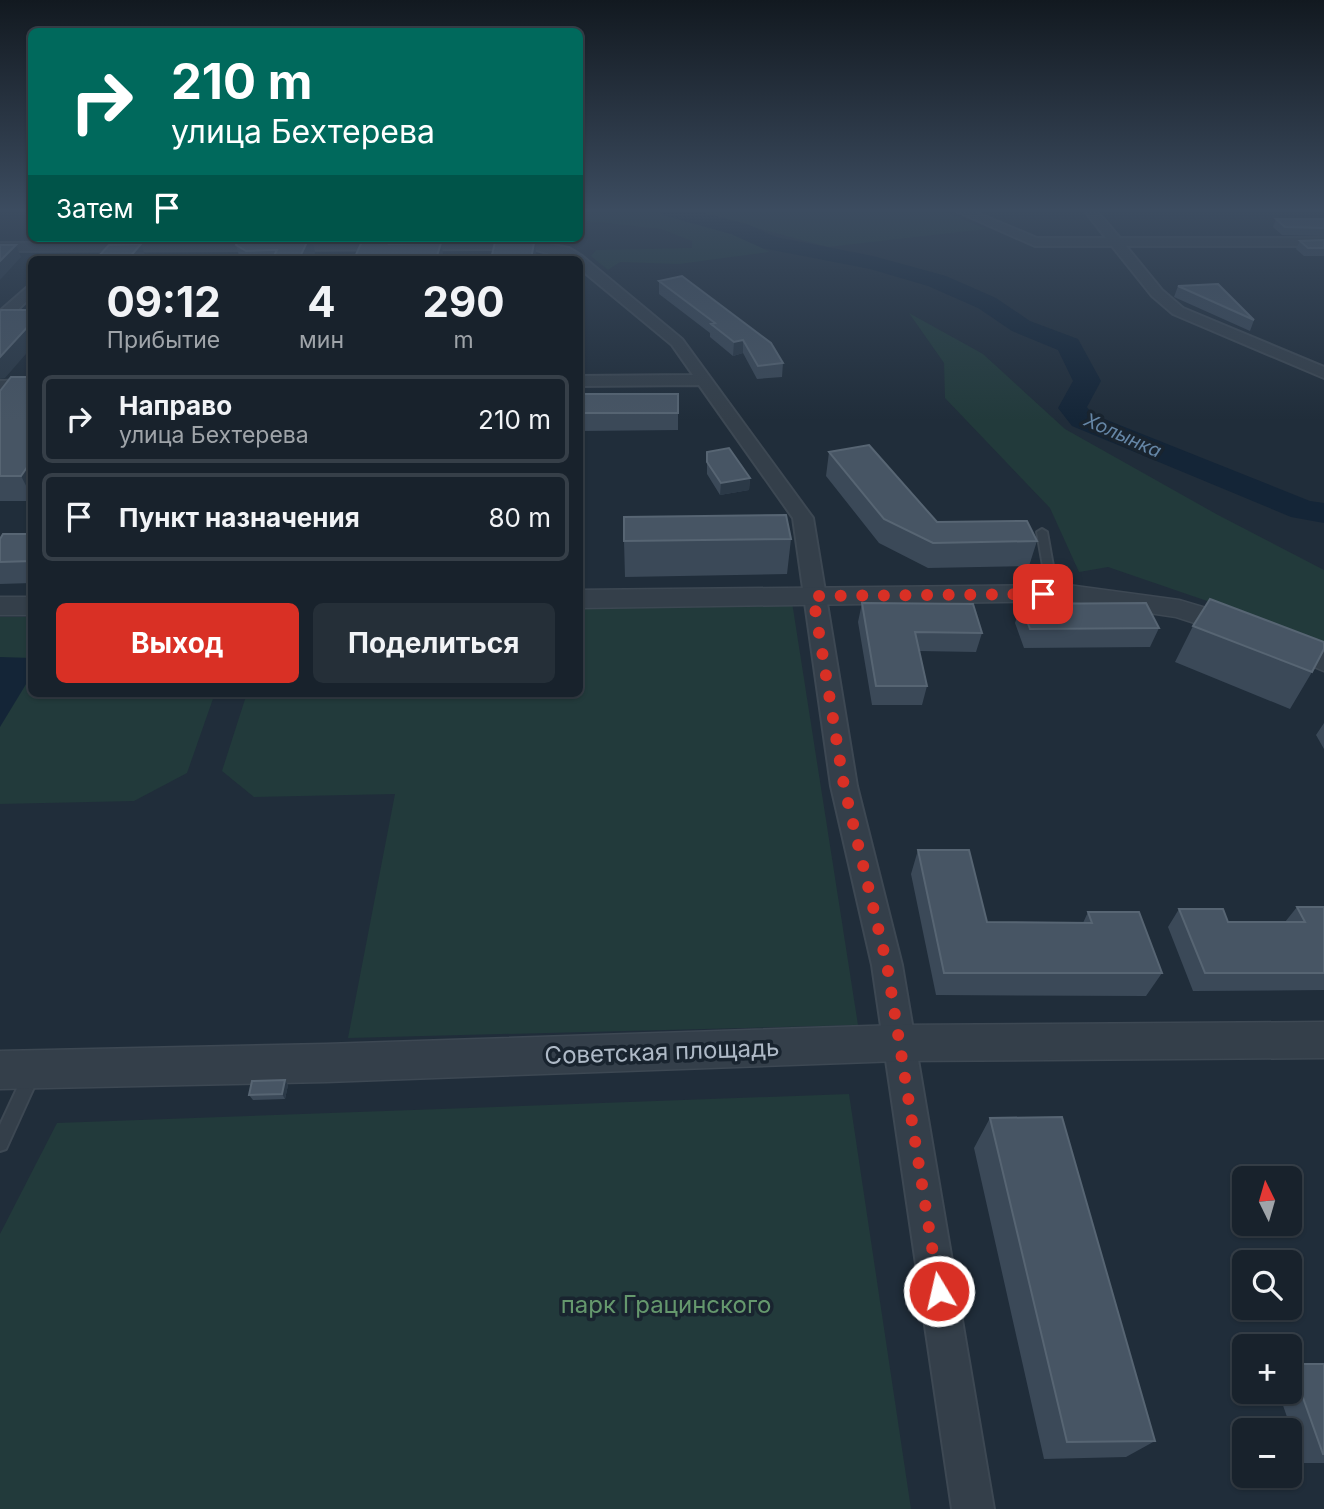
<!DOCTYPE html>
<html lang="ru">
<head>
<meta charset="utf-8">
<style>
	:root { --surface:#18222c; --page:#252f38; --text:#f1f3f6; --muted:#9fa4a9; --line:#363f48; --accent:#d93025 }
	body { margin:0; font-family:Inter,sans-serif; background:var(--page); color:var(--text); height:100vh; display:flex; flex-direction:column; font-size:26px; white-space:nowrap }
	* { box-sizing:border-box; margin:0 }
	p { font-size:23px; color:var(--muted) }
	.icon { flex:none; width:38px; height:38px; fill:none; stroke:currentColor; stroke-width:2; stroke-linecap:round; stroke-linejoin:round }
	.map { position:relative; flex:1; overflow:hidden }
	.drawer { position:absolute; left:28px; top:256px; width:555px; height:441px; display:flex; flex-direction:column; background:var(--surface); border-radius:10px; box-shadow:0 2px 5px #0004,0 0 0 2px var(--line) }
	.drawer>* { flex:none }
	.banner { position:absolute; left:28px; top:28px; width:555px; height:214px; border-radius:10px; box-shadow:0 2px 5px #0004,0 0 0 2px var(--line); background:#00695c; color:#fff; overflow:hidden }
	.needle { width:46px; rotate:355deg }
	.buttons { position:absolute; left:1232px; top:1166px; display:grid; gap:14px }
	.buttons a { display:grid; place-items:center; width:70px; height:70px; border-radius:10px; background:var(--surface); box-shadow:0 2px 5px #0004,0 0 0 2px var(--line); font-size:35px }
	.pin { position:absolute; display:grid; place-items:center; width:60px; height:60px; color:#fff; margin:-30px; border-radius:14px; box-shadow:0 4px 10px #0006 }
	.me { position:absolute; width:77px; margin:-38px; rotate:351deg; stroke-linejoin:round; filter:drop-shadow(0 0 5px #0008) }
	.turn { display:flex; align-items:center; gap:24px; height:147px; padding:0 28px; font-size:32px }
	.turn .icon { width:91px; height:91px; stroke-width:2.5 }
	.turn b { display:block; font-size:49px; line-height:60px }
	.then { display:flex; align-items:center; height:66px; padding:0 28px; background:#0003; gap:14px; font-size:26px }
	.eta { display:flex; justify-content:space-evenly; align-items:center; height:119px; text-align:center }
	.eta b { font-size:42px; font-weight:700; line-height:49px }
	.button { display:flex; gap:14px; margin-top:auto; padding:14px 28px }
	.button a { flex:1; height:80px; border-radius:10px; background:var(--accent); color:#fff; font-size:28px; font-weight:700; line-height:80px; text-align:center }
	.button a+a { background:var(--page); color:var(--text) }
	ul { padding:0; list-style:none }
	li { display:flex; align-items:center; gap:21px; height:88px; margin:0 14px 10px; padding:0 14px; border:4px solid var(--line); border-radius:10px }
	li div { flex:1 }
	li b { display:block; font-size:26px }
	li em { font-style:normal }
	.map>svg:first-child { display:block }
</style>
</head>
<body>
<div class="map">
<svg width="1324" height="1509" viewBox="0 0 1324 1509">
	<rect width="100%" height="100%" fill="#202d3a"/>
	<path fill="#223a3b" d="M579,210h75l85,24 30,18 -90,12 -59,-2 -12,8 -17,-14 5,-6 96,-2v-7l-31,-12 -82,-9z
		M689,210h251l46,19 -158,18z
		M909,313l74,41 82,75 153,86 106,55v78l-50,-24 -166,-57 -29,5 -29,-64 -105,-110 -1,-35z
		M792,602l66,423 -510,13 47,-244 -141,3 -32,-26 25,-78h332v-87z
		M0,617h31l1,76h183l-28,80 -53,28 -134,3z
		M849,1094l62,415h-911v-275l57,-111z"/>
	<path fill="#142537" d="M0,657l32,1 -1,18 -31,51z"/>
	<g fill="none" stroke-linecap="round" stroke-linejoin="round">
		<path fill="#142537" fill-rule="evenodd" d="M659,210h34l54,14 29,13 97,19 73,20 50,22 34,23 48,18 23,42 -14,26 5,7 218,87 14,2v20l-33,-6 -219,-91 -14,-18 15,-27 -15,-31 -46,-19 -34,-23 -50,-22 -58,-17 -108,-21 -31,-14 -69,-19z"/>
		<defs>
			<path id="service" d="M1042,529l5,3 6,34 20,27 -1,2h-8l-21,-29 -6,-34z
				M32,1067l6,2 2,5 -34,75 -6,2v-26l26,-56z"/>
			<path id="minor" d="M954,210h16l67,28h69l-22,-28h12l24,28h204v8h-198l36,44 21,18 141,59v11l-151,-64 -21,-18 -40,-50h-77z
				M533,241l36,7 13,8 100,83 131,179 44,268 45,179 92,544h-42l-80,-544 -41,-179 -38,-268 -94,-133 -120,1v-10l114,-1 -21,-30 -93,-77v-9h-11l-35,-10 -533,2v-8z
				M32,283v13l-27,26 -5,1v-12z
				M32,380v10l-32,1v-10z"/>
			<path id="tertiary" d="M1068,585l111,15 101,30 44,20v21l-64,-27 -84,-27 -108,-16 -489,7v-18z
				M0,597h32v18h-32z
				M1324,1022v36l-425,3 -573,21 -326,7v-38l326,-7 573,-19z"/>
		</defs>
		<use href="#service" stroke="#3d4853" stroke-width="4"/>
		<use href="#minor" stroke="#3d4853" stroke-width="4"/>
		<use href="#tertiary" stroke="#3d4853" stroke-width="3"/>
		<use href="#service" fill="#343f4a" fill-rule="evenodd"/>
		<use href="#minor" fill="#343f4a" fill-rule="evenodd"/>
		<use href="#tertiary" fill="#343f4a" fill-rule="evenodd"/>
	</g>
	<path fill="#3b4958" d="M1099,210h30l-1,1h-28z
		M1276,219h48v17l-42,-1 -9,-8z
		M240,238h90l-18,1 3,13 -3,7h-72l-4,-14z
		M1324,240v16h-20l-8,-7 4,-8z
		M659,281l124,82 -1,14 -25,2 -14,-26 -10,3 -23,-19v-4l-51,-39z
		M1178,286l76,34 -4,11 -76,-34z
		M32,377v124h-32v-110z
		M579,394l99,19v17l-99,1z
		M707,452l43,26 -1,12 -29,5 -13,-21z
		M829,452l108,70 100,19 -8,25 -101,2 -49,-25 -53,-67z
		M32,534v49l-32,1v-45z
		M791,539l-4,35 -162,3 -1,-36z
		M862,603l120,30 -6,19 -57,-1 8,35 -5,19h-50l-14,-83z
		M1021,604l138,24 -9,19 -126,1 -9,-25z
		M1193,626l119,46 -22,37 -115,-47z
		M1324,723v26l-8,-14z
		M918,850l69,72 96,1 5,-11 74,61 -16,23 -210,-1 -25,-121z
		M1297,907h27v83l-131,1 -25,-64 11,-18 49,13h57z
		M285,1080l3,5 -3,14 -32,1 -4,-5z
		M990,1118l165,323 -29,16 -82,2 -70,-311z
		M1290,1364h34v99h-21l-25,-72h12z"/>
	<path fill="#2b3947" d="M309,238h3l3,14 -3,7h-13z
		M535,238l1,15 -1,6h-4z
		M441,243l3,16h-8z
		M141,244l5,14 -1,1h-17z
		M16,245l5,12 -21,23v-19z
		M32,322v25l-27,31 -5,1v-22z
		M743,340v13l-10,3 1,-14z
		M32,460v37l-11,-21z
		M750,478l-1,12 -29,5 1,-12z
		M285,1080l3,5 -3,14 -3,-5z"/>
	<path fill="#475564" stroke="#576573" stroke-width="2" d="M1276,219h48v9l-39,-1z
		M240,238h69l-10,21h-27l5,-9 -31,1 -10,-6z
		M391,238l-2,6 52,-1 -5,16h-82l9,-20z
		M496,238h39l-4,21h-40z
		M1324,240v8h-16l-8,-7z
		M141,244l-13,15h-32l13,-14z
		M0,245h16l-16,16z
		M682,276l89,67 12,20 -25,3 -15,-26 -9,2 -23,-18 4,-1 -56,-42z
		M1218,284l36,36 -76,-34z
		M1,310h31v12l-32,35v-45z
		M11,377h21v83l-11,16h-21v-85z
		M579,394h99v19h-99z
		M869,445l68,77 90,-1 10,20 -104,2 -49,-24 -55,-67z
		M729,448l21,30 -29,5 -14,-21v-10z
		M786,515l5,24 -167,2v-24z
		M3,534h29v27l-32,1v-23z
		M1210,599l114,43v7l-12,23 -119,-46z
		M862,603l111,1 9,29 -67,-1 12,54h-51z
		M1146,603l13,25 -129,1 -9,-25z
		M918,850h51l18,72 105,1 -4,-11h51l23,61h-218z
		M1297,907h27v66h-119l-26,-64h44l5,13h77z
		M285,1080l-3,14 -33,1 3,-14z
		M1062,1117l93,324 -88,1 -77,-324z
		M1291,1364h33v90h-1z"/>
	<linearGradient id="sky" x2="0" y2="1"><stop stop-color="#121920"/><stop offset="0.5" stop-color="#3c4c60"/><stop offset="1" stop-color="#3c4c60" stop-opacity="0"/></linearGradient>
	<rect width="1324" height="421" fill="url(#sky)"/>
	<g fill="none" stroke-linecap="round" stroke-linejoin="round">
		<path stroke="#d93025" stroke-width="12" stroke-dasharray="0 21.6" d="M939,1291l-52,-326 -43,-179 -31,-190 230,-2"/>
	</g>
	<g text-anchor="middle" stroke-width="7" stroke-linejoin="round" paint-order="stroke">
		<g font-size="19" font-style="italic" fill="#6687a7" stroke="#19242f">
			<text transform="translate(1123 435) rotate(24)" y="7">Холынка</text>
		</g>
		<g font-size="24" fill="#aeb9c6" stroke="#19242f">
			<text transform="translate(662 1052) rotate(-2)" y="8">Советская площадь</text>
		</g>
		<g font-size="24" fill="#65986d" stroke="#19242f">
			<text x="666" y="1313">парк Грацинского</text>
		</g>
	</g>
</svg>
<div class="buttons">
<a><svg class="needle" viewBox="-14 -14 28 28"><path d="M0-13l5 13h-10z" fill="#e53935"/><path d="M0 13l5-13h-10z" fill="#9fa4a9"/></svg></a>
<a><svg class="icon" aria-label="search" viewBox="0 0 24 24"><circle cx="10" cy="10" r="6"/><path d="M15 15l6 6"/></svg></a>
<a>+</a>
<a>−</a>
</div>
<div class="pin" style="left:1043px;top:594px;background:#d93025"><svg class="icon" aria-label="arrive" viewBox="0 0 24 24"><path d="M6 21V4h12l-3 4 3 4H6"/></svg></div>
<svg class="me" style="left:939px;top:1291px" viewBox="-20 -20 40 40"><circle r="17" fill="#d93025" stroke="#fff" stroke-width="3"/><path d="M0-11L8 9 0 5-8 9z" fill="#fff"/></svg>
<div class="banner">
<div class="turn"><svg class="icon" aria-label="right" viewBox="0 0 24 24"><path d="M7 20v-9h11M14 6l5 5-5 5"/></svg><div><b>210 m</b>улица Бехтерева</div></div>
<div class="then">Затем<svg class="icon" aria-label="arrive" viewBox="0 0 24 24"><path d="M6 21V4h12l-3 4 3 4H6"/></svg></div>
</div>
<section class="drawer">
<div class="eta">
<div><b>09:12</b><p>Прибытие</p></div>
<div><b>4</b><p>мин</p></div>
<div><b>290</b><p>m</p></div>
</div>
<ul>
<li><svg class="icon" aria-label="right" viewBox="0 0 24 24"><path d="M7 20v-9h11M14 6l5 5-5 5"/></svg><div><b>Направо</b><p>улица Бехтерева</p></div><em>210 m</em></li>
<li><svg class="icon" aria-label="arrive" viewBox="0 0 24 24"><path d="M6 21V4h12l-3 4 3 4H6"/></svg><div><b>Пункт назначения</b></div><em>80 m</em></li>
</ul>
<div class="button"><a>Выход</a><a>Поделиться</a></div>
</section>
</div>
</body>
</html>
